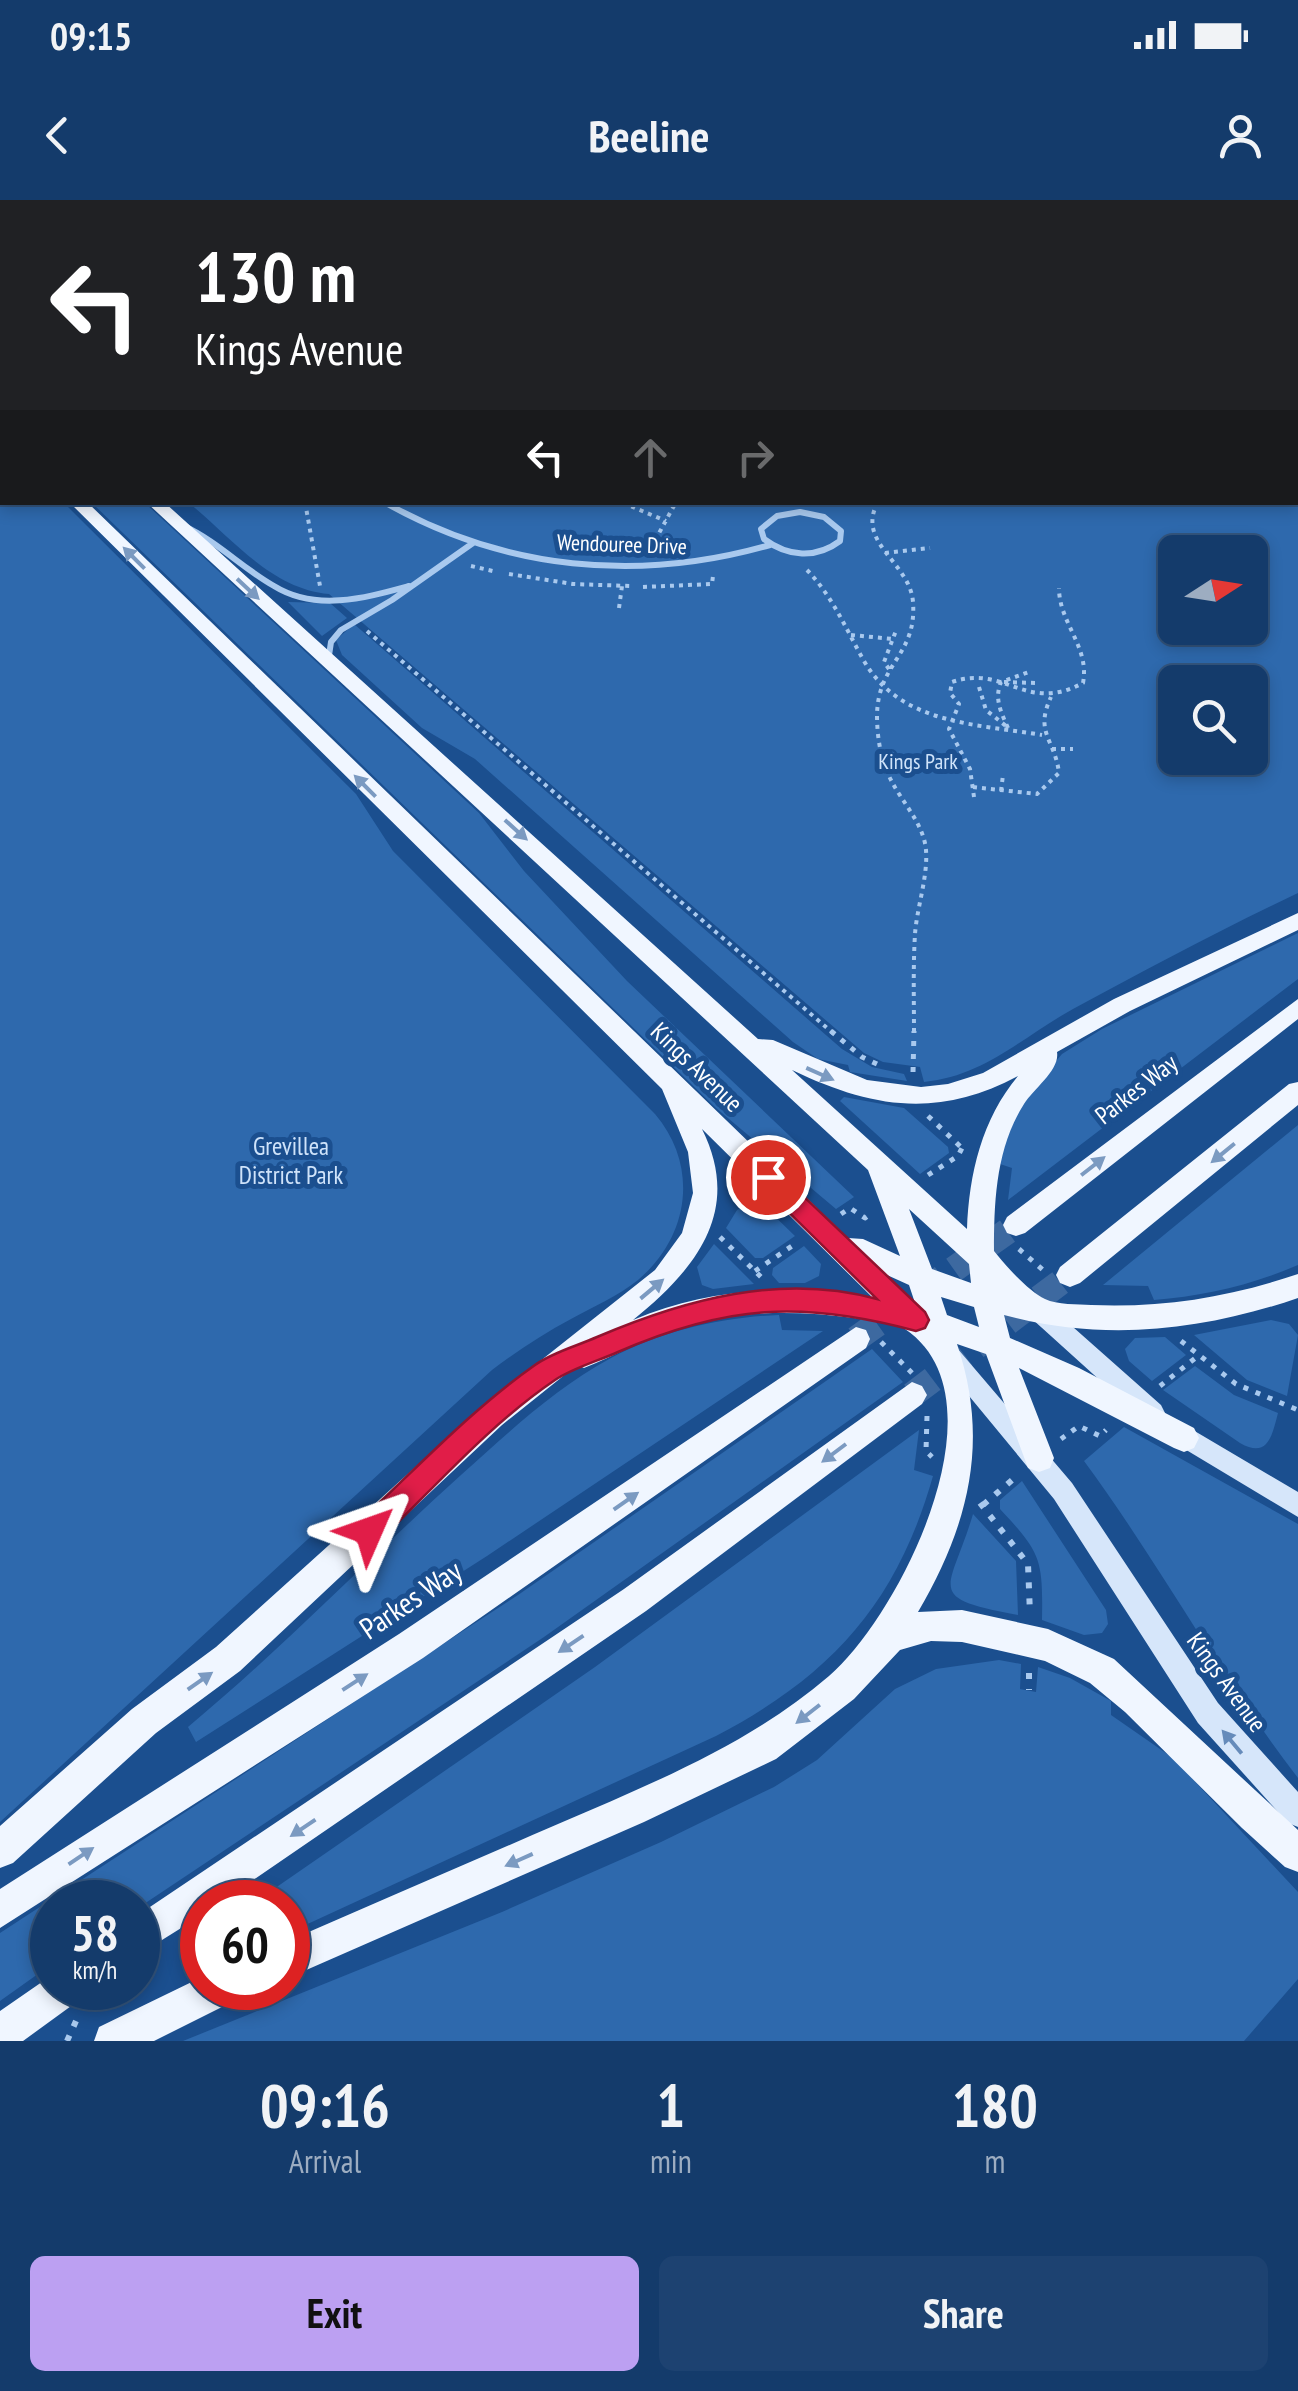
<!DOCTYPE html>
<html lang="en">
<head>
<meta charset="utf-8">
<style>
	:root { --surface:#143b6b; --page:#1d4271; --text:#f1f3f6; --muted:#9dadc1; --line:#33557e; --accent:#bca0f2 }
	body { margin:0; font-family:"PT Sans Narrow",sans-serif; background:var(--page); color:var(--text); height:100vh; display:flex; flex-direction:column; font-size:38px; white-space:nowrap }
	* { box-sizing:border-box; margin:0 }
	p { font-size:32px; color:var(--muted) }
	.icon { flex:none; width:55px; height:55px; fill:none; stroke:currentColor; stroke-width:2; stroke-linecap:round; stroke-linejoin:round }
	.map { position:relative; height:1841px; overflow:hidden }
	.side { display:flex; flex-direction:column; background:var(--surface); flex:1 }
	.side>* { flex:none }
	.banner { position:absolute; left:0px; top:0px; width:1300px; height:305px; box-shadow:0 5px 15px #0003,0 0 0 2px var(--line); background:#202124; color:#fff; overflow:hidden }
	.needle { width:65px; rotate:78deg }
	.fabs { position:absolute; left:1158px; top:335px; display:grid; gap:20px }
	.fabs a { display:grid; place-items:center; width:110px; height:110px; border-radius:15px; background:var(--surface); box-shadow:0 5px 15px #0003,0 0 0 2px var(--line); font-size:50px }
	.speed { position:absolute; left:30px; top:1680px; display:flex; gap:20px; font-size:50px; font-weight:700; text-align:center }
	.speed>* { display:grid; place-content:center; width:130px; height:130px; border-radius:50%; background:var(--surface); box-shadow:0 5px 15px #0003,0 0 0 2px var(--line); line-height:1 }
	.speed small { font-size:25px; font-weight:400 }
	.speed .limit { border:15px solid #d22; background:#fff; color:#111 }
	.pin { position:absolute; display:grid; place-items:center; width:85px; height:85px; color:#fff; margin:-42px; border:5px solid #fff; border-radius:50%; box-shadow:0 2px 10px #0007 }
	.me { position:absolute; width:110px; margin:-55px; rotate:47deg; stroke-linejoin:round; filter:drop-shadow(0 0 8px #0008) }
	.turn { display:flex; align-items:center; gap:35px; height:210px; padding:0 30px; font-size:45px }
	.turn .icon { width:130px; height:130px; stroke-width:2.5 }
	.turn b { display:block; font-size:70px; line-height:85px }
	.lanes { display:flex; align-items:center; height:95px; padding:0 30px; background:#0003; justify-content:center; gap:50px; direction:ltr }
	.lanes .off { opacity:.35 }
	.eta { display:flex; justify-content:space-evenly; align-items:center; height:170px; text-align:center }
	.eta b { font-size:60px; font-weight:600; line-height:70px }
	.primary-button { display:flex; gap:20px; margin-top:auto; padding:20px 30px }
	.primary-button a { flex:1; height:115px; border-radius:15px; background:var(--accent); color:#111; font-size:40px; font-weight:600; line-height:115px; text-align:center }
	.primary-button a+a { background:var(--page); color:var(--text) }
	.status { display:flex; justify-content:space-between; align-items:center; height:70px; padding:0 50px; background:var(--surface); direction:ltr }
	.status svg { height:28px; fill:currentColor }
	header { display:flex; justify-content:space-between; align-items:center; height:130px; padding:0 30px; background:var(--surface); font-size:45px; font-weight:600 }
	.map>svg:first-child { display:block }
</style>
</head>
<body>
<div class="status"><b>09:15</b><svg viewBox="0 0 49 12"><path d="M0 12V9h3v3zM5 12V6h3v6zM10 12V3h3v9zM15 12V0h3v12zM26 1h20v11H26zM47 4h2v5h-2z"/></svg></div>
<header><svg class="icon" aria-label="back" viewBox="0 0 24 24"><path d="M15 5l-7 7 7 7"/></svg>Beeline<svg class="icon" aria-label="person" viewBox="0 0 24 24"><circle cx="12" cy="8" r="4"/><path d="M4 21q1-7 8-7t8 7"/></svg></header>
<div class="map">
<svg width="1298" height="1841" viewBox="0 0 1298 1841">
	<rect width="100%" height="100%" fill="#1b4f8f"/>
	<path fill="#2e69ad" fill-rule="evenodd" d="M1298,159v534c-76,36 -151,76 -225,116 -51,28 -88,67 -149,73l-4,-15 -37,-5 -19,-9 -535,-459c-58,-5 -97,-56 -140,-91l1109,-1zM1175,352h75v76h-75zM1175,482h75v76h-75z
		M0,239l2,63 62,1 292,291 37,57 262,263c44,52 35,122 -17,166 -20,16 -45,27 -67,39 -28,15 -54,32 -79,51l-492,452z
		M92,303h53l334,310 45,58 103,110 227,216 -18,12 -120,-101z
		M288,402l42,1 17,15 -25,18z
		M354,424l488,425 30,18 32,7 3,7 -57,-9 -2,-7 -30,-6 -25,-17 -318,-283 -53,-31 -80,-73 -6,-15z
		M1298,733v46l-290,221 4,-32 -15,-5 25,-62 40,-47 40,-25z
		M844,897l60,11 44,39 1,6 -29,21 -80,-73z
		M1298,925v140c-46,20 -94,31 -144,35l-6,-14 -45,-1z
		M748,1004l16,2 31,30 -32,22h-8l-29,-30 11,-18z
		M714,1044l40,40 -41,5 -11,-4 -5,-18z
		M804,1046l17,18 -2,12 -14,7h-26l-7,-8 1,-7z
		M779,1115l3,15 41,1 -336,225 -291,186 -8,-15c95,-79 181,-169 273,-252 48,-43 93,-86 150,-117 50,-27 111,-41 168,-43z
		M1271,1120l18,4 9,11 -11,61 -40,-16 -53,-45z
		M1165,1137l21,18 -34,26 -23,-20 -4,-12 10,-11z
		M872,1149l31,33 -359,255 -406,271v-6h-86v62l-52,37v-68l518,-338z
		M1195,1166l39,29 44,18c-6,23 -10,46 -38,30l-77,-53z
		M1124,1227l174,97v254c-78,-101 -138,-214 -214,-317z
		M919,1230l-5,40 19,6c-36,127 -101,199 -217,260l-428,197v-31h-33l340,-235z
		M1022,1281l84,129 2,14 -6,9 -18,2 -42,-15c1,-61 -1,-67 -42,-111v-9z
		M973,1314l43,47 2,54c-96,-18 -68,-23 -45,-101z
		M999,1460l22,4 -1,25 16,3 2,-25 32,11 41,23v14l62,43 125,134v87l-54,62h-1061l319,-129 159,-70 113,-55 43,-27 78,-71 41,-20z"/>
	<path fill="#3c6290" stroke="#9cc4f0" stroke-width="2.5" d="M0,0h1298v159v-157h-1296l-2,138z"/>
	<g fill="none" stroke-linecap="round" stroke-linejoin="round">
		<path stroke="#3d69a0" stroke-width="26" stroke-dasharray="26 14" stroke-linecap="butt" d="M856,1139l160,-114
			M912,1195l158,-120"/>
		<path stroke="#a9c9ee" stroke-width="4" stroke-dasharray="4 5" stroke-linecap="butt" d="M305,302l15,84
			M878,302c-23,41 32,60 35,100 4,54 -35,60 -36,113 0,23 4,47 15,67 11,21 32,43 34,68 2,27 -9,57 -11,84 -2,33 -1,67 -1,100
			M623,303l43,18
			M659,350l-1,-15 18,-33
			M885,353l45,-5
			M471,366l26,6
			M807,370c26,27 39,59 57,91 37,64 114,63 178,74
			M509,374l64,10 57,2
			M643,387l69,-3 1,-8
			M619,408l3,-22
			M367,431l467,403
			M851,435l42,4
			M889,469l-5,-7 13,-34
			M1004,482l34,1
			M979,487l7,23 20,16
			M1008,528c-7,-16 -14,-29 -7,-46l28,-10
			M1052,549h21
			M973,587l64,7 22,-21c-4,-34 -25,-40 -8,-76
			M1001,591l2,-16
			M974,597l-4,-28 -21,-40 10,-25 -9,-11 2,-11c54,-18 73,32 131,1 7,-36 -24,-60 -24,-95"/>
		<path stroke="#a9c9ee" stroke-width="5" stroke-dasharray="5 8" stroke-linecap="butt" d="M831,831l31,26 19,9
			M913,872l1,-41
			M928,916l36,34
			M928,975l30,-19 4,-8
			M841,1014l9,-6 15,10 4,-3
			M720,1037l42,41
			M1019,1049l25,22
			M755,1071l43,-29
			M1181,1141l55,43 62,26
			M881,1142l31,31
			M1160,1186l38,-30
			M927,1216l-1,35 6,6
			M1061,1239l18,-13 21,10 6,-6"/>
		<path stroke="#a9c9ee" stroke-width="6" stroke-dasharray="6 10" stroke-linecap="butt" d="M980,1303l48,61 2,50
			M983,1305l35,-30
			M1029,1473v17
			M67,1841l9,-20"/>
		<path stroke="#a9c9ee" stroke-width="6" d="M384,302c120,68 254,81 386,43
			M800,312l24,5 17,14 -1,10c-24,18 -52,16 -76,-2l-3,-10 16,-13z
			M184,326c34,16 58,42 90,60 42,26 91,12 135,0
			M328,462l3,-20 10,-12 51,-30 81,-57"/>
		<path fill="#d6e6fa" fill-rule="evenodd" d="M1039,1101l8,3 114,101 4,8 -4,8 -8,3 -8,-3 -114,-103 -3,-7 3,-7z
			M949,1145l8,3 115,135 146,220 80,89v35l-10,-4 -90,-100 -144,-224 -113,-137 -3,-7 3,-7z
			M1176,1220l122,72v25l-130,-78 -4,-8 4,-8z"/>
		<path fill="#f0f6ff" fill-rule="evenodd" d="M0,154h2v10h-2z
			M0,223h2v10h-2z
			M69,302h18l761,736 15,1 37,17 -32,-86 -722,-668h18l594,537 15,1 94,40 54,7 27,-3 35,-11 131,-74 184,-86v17l-168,81 -73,41c3,18 -23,36 -33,52 -28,44 -30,97 -30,147 11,14 34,40 51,48 12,6 33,5 46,6 73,3 138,-8 207,-31v24c-96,33 -195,44 -294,17l6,23 69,30 115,60 5,10 -5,10 -10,4 -10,-4 -155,-80 35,90 -4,10 -11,4 -11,-4 -42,-114 -29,-10c33,97 12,181 -39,268l44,-2 86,19 66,30 184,171v42l-13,-5 -43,-39 -117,-116 -35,-29 -45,-22 -83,-19 -31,-1 -31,9 -46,49 -78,60 -132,63 -356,156v-37c90,-39 180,-78 270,-117 95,-41 192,-80 271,-148 70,-60 180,-277 76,-347 -13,-8 -36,-8 -51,-11 -59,-8 -123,-8 -180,11 -31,10 -59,27 -90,39l-7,-3 -75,60 -262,246 -84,62 -143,130 -13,5v-42l132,-117 84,-62 266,-240 173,-137 27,-37 11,-40 -5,-41 -26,-63zM792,870c79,38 146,49 226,6 -36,43 -49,98 -51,153zM702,929l170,168c-82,-12 -161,-10 -239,23 63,-51 110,-109 69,-191zM909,1009l60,55 2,19 -39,-14zM887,1075l22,10 6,18zM941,1097l33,10 5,20 -32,-12z
			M1298,799v20l-273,214 -9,3 -9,-3 -4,-8 4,-8z
			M1298,882v23l-218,178 -10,4 -10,-4 -4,-8 4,-8 229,-183z
			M856,1127l10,3 4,9 -4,9 -443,310 -423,270v-39l399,-255z
			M912,1182l10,4 5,9 -5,9 -276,207 -425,291h-19v13l-64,40v-40l486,-326z
			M52,1775v13h32l-6,13 -55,40h-23v-30z
			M202,1777v11h38l-6,13 -80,40h-60l5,-14z"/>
	</g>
	<defs><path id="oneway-solid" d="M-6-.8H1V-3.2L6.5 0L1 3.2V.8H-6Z" transform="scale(2.5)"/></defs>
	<g fill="#7b9ac1">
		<use href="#oneway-solid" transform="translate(134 358) rotate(-135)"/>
		<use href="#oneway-solid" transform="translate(248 389) rotate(43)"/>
		<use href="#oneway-solid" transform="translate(365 586) rotate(-135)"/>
		<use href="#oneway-solid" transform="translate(516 630) rotate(42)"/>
		<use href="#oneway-solid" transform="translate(820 874) rotate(24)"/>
		<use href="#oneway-solid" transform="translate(1223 953) rotate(141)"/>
		<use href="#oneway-solid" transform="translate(1093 966) rotate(-38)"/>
		<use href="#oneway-solid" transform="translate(652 1089) rotate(-40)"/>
		<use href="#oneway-solid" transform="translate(834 1253) rotate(143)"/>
		<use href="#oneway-solid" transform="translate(626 1301) rotate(-35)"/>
		<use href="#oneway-solid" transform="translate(571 1444) rotate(146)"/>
		<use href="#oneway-solid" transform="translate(200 1481) rotate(-35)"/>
		<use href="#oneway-solid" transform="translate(355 1482) rotate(-33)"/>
		<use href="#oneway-solid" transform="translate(808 1514) rotate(142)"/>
		<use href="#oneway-solid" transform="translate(303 1628) rotate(146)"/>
		<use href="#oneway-solid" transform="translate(81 1656) rotate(-34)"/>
		<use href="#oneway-solid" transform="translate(519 1660) rotate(156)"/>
	</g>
	<use fill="#668bba" href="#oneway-solid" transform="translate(1232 1542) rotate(-130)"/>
	<path fill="#e11d48" stroke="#92132f" stroke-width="2.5" d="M768,967l8,3 149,142 4,8 -4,8 -9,3c-114,-31 -190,-26 -298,21 -20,9 -45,16 -63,28 -65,44 -120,107 -176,161l-10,4 -10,-4 -4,-10 4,-9c57,-53 112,-112 176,-157 18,-13 42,-19 62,-28 89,-38 184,-64 280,-38l-118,-116 -3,-6 3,-7z"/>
	<g text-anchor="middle" stroke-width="10" stroke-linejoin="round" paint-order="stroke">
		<g font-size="22" fill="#fff" stroke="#1b4f8f">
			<text transform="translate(622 344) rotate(2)" y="8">Wendouree Drive</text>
		</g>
		<g font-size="22" fill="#cfe3fa" stroke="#1b4f8f">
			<text x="918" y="569">Kings Park</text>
		</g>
		<g font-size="25" fill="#fff" stroke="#1b4f8f">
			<text transform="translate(697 867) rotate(44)" y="9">Kings Avenue</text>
			<text transform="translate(1136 889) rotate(-38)" y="9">Parkes Way</text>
			<text transform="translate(1227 1482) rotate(54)" y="9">Kings Avenue</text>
		</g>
		<g font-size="25" fill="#cfe3fa" stroke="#1b4f8f">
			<text x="291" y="955">Grevillea<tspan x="291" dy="29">District Park</tspan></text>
		</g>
		<g font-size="30" fill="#fff" stroke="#1b4f8f">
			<text transform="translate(411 1400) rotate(-34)" y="10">Parkes Way</text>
		</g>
	</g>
</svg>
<div class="fabs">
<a><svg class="needle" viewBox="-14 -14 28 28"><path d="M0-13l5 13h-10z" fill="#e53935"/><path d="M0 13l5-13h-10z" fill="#9dadc1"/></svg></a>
<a><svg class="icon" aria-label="search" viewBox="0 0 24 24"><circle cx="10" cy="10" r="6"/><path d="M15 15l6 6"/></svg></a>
</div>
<div class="speed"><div>58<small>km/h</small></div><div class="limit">60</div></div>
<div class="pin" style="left:768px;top:977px;background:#d93025"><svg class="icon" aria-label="arrive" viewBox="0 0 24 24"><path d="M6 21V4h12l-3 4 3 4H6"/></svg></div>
<svg class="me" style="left:369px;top:1331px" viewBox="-20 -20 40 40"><path d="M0-17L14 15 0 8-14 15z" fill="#e11d48" stroke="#fff" stroke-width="4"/></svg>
<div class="banner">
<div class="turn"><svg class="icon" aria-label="left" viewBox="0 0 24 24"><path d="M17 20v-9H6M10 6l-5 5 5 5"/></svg><div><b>130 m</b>Kings Avenue</div></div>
<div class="lanes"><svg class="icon" aria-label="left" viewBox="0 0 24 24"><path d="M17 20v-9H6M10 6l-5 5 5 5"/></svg><svg class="icon off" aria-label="ahead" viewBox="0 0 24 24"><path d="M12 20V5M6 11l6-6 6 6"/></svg><svg class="icon off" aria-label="right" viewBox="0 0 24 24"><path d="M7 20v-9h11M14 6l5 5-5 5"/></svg></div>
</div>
</div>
<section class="side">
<div class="eta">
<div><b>09:16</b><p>Arrival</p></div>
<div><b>1</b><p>min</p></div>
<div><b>180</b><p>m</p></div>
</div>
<div class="primary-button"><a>Exit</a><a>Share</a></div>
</section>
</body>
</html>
